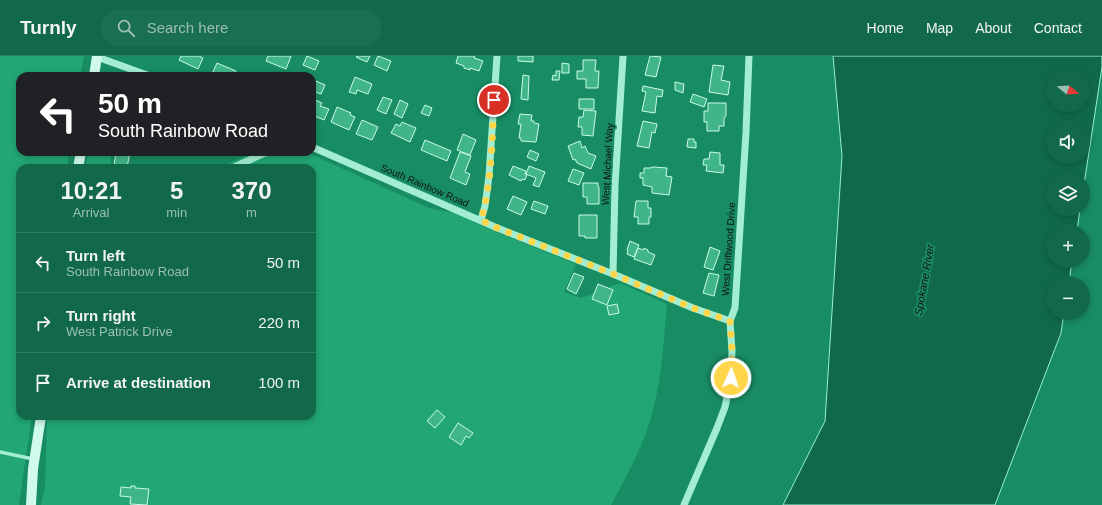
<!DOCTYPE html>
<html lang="en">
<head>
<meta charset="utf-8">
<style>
	:root { --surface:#12694a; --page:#1b6f51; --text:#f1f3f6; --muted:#9cbfb5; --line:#317c62 }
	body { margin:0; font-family:Helvetica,sans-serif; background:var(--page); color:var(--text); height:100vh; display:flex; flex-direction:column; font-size:15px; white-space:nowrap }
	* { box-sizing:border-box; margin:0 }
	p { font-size:13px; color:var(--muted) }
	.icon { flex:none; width:22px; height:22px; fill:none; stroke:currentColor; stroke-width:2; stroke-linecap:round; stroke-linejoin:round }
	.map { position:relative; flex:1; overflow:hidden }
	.side { position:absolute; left:16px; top:108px; width:300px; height:256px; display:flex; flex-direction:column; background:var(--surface); border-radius:12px; box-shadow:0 2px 6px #0003 }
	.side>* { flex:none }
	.top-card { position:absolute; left:16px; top:16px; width:300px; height:84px; border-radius:12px; box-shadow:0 2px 6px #0003; background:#202124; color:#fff; overflow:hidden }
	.needle { width:26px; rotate:108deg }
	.fabs { position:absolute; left:1046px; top:12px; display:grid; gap:8px }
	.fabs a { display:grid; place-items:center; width:44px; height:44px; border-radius:50%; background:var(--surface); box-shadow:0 2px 6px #0003; font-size:20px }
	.pin { position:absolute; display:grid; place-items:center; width:34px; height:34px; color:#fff; margin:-17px; border:2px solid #fff; border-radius:50%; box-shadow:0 1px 4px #0007 }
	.me { position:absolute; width:44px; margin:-22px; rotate:3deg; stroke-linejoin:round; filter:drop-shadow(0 0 3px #0008) }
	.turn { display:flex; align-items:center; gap:14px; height:84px; padding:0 16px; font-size:18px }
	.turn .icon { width:52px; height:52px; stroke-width:2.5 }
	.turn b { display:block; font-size:28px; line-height:34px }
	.eta { display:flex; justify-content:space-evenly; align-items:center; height:68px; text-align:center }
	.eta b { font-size:24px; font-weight:700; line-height:28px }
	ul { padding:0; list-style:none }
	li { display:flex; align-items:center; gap:12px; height:60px; padding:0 16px; border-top:1px solid var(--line) }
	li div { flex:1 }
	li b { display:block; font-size:15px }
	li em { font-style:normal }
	header { display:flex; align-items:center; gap:24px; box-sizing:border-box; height:56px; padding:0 20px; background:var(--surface); border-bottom:1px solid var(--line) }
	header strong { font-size:19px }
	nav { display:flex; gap:22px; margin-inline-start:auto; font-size:14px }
	.search { width:280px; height:36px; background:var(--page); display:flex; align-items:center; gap:10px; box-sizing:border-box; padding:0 14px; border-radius:22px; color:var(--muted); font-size:15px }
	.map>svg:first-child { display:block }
</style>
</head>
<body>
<header>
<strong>Turnly</strong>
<div class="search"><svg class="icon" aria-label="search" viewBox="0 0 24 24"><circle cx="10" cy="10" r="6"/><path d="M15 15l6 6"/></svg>Search here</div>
<nav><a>Home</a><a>Map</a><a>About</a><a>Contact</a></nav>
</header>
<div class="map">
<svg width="1102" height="449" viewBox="0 0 1102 449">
	<rect width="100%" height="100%" fill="#188c63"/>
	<path fill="#21a674" d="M0,0h84l-4,20h-60v76h49l-2,16h-47v248h12l-13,89h-19z
		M88,96h23v16h-26z
		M255,96h51l123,56 26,5 29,14 92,37 -12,28 17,6 39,-15 47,21c-3,35 -5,72 -14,106 -8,34 -26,65 -42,95h-570l4,-19 2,-70h265v-248h-91l8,-5z"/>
	<path fill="#106a4a" stroke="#95f1ce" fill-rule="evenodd" d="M833,0h269v11l-19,124v-12h-30v30h27l-3,22h-24v30h19l-3,22h-16v30h11l-3,20 -66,172h-212l42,-84 17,-265zM1053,19h30v30h-30zM1053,71h30v30h-30z"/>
	<path fill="#40b58a" stroke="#c9fae8" d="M181,0h18l4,2 -5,11 -19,-9z
		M268,0h23l-5,13 -20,-8z
		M307,0l12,5 -4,9 -12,-5z
		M357,0h13l-3,6 -11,-5z
		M378,0l13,5 -4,10 -13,-6z
		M458,0h15l2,1 -1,1 9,3 -4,10 -9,-3v2l-6,-2v-2l-8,-3z
		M518,0h15v6l-15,-1z
		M650,0l11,1 -5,20 -11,-2z
		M583,4h13l-1,11h4l-1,17h-12v-9h-9v-8h6z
		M217,7l19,8 -2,5h-17l-5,-2z
		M562,7l7,1v9h-7z
		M713,9l11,1 -3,14 9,2 -2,13 -19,-3z
		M556,15h4l-1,9h-7l1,-5 3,1z
		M523,19l6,1 -1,24 -7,-1z
		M355,21l17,7 -4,10 -11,-4 -1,4 -7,-2z
		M316,25l9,4 -4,9 -9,-3z
		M675,26l9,2 -1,9 -8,-3z
		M643,30l20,4 -1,7 -5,-1 -2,17 -13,-2 4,-19 -4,-1z
		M693,38l14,5 -3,8 -14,-5z
		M383,41l9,3 -6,14 -9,-4z
		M313,43l9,4 -2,3 9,3 -5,11 -12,-5z
		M579,43h15v10h-15z
		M400,44l8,4 -6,14 -8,-4z
		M708,47h18v13l-2,2v8h-5v5h-12v-9h-3v-11h4z
		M425,49l7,3 -3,8 -8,-3z
		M337,51l14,6 -1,2 5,2 -6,13 -18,-8z
		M584,54l12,1 -3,25 -11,-1v-8h-4l1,-10h4z
		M520,58l12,1 -1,6h3v2l5,1 -3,18 -15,-1v-3h-2l2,-14h-3z
		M362,64l16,7 -6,13 -16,-6z
		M643,65l14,3 -2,9 -3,-1 -3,16 -12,-2z
		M402,66l14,6 -6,14 -19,-9 5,-9 4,2z
		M463,78l13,6 -6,15 -13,-5z
		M688,83h6v3h2v6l-9,-1z
		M425,84l26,11 -4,10 -26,-11z
		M580,85l2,7 3,-2 3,7 8,3 -5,13 -14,-6 -2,-4 -2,1 -5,-14z
		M530,94l9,4 -3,7 -9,-4z
		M116,96h14l-3,16 -13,-3z
		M460,96l11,4 -6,16 5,2 -4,11 -16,-7z
		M710,96l10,1v12h4l-1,8 -17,-2 1,-6h-4l1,-6h5z
		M513,110l13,5 -1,3 2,1 -2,5 -3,-1 -1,2 -12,-6z
		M529,110l16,6 -6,15 -6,-2 3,-7 -10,-4z
		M654,111l13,1 -1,8 6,1 -3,18 -17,-2v-6l-9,-2v-7h-3v-5h4v-5h6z
		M573,113l11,4 -5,12 -11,-4z
		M583,127h15v4h1v17h-12v-7h-4z
		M513,140l14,6 -6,13 -14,-6z
		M534,145l14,5 -3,8 -14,-5z
		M636,145h12v7h3v9h-2v7h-11v-7h-4z
		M579,159h18v23h-12v-2h-6z
		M630,185l9,4 -5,12 -7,-3 1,-3 -1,-1z
		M710,191l10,4 -7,19 -9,-3z
		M638,192l5,2 1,-2 4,2v2l7,3 -4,10 -17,-6z
		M574,217l10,4 -8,17 -9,-5z
		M709,217l10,2 -5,21 -11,-3z
		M598,228l15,6 -6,15 -15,-6z
		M617,248l2,9 -10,2 -2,-9z
		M437,354l8,7 -10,11 -8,-7z
		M458,367l15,10 -4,5 -3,-2 -5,9 -12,-8z
		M131,430h4v2l14,1 -2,16 -17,-1 1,-7 -11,-1 1,-9 10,1z"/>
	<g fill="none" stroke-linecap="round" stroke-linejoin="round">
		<path stroke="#a3eed2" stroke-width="3.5" d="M0,396l33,7"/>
		<path stroke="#a3eed2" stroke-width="7" d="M97,1l53,19
			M312,91l183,80 118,47 80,34 37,13
			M232,112l35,-16
			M481,164l4,-14 4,-30 8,-120
			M613,218l2,-89 8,-129
			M684,449l33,-77 8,-21 6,-29 1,-27 -2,-30 5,-13 11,-176 3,-76"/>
		<path stroke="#d0faeb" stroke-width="10" d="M94,20l3,-20
			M78,112l3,-16
			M31,449l2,-36 8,-53"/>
	</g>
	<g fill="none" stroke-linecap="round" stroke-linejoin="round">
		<path stroke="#ffd54a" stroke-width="7" stroke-dasharray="0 12.6" d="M494,44c-2,40 -2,82 -13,120l14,7 118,47 80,34 37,13 2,30 -1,27"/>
	</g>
	<g text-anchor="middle" stroke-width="3.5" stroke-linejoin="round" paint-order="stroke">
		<g font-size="10" fill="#111" stroke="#188c63">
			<text transform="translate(607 108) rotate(-87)" y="4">West Michael Way</text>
			<text transform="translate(425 129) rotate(23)" y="4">South Rainbow Road</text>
			<text transform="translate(728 193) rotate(-86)" y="4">West Driftwood Drive</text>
		</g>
		<g font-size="11" font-style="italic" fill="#111" stroke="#188c63">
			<text transform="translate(924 224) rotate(-80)" y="4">Spokane River</text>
		</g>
	</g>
</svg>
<div class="fabs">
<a><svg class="needle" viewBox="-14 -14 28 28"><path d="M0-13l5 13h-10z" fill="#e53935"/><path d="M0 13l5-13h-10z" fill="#9cbfb5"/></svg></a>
<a><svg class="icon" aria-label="sound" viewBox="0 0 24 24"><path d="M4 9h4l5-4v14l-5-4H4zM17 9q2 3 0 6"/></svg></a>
<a><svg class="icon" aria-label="layers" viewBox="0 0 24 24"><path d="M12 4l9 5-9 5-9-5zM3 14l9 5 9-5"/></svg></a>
<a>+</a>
<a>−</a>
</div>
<div class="pin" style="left:494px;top:44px;background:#d93025"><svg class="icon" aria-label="arrive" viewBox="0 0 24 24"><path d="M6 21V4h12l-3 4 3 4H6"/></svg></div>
<svg class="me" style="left:731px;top:322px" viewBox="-20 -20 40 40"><circle r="17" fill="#ffd54a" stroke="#fff" stroke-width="3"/><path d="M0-11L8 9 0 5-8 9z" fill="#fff"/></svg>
<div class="top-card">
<div class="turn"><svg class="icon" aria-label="left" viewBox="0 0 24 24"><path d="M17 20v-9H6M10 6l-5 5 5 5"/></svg><div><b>50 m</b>South Rainbow Road</div></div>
</div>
<section class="side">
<div class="eta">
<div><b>10:21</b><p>Arrival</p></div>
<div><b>5</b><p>min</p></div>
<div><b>370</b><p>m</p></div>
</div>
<ul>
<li><svg class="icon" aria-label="left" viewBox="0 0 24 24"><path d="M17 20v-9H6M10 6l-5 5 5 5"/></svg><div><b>Turn left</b><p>South Rainbow Road</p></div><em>50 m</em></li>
<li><svg class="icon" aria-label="right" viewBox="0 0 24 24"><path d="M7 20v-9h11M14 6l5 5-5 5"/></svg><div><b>Turn right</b><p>West Patrick Drive</p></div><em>220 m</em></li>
<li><svg class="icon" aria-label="arrive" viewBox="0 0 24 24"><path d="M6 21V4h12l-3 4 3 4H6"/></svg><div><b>Arrive at destination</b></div><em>100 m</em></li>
</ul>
</section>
</div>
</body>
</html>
